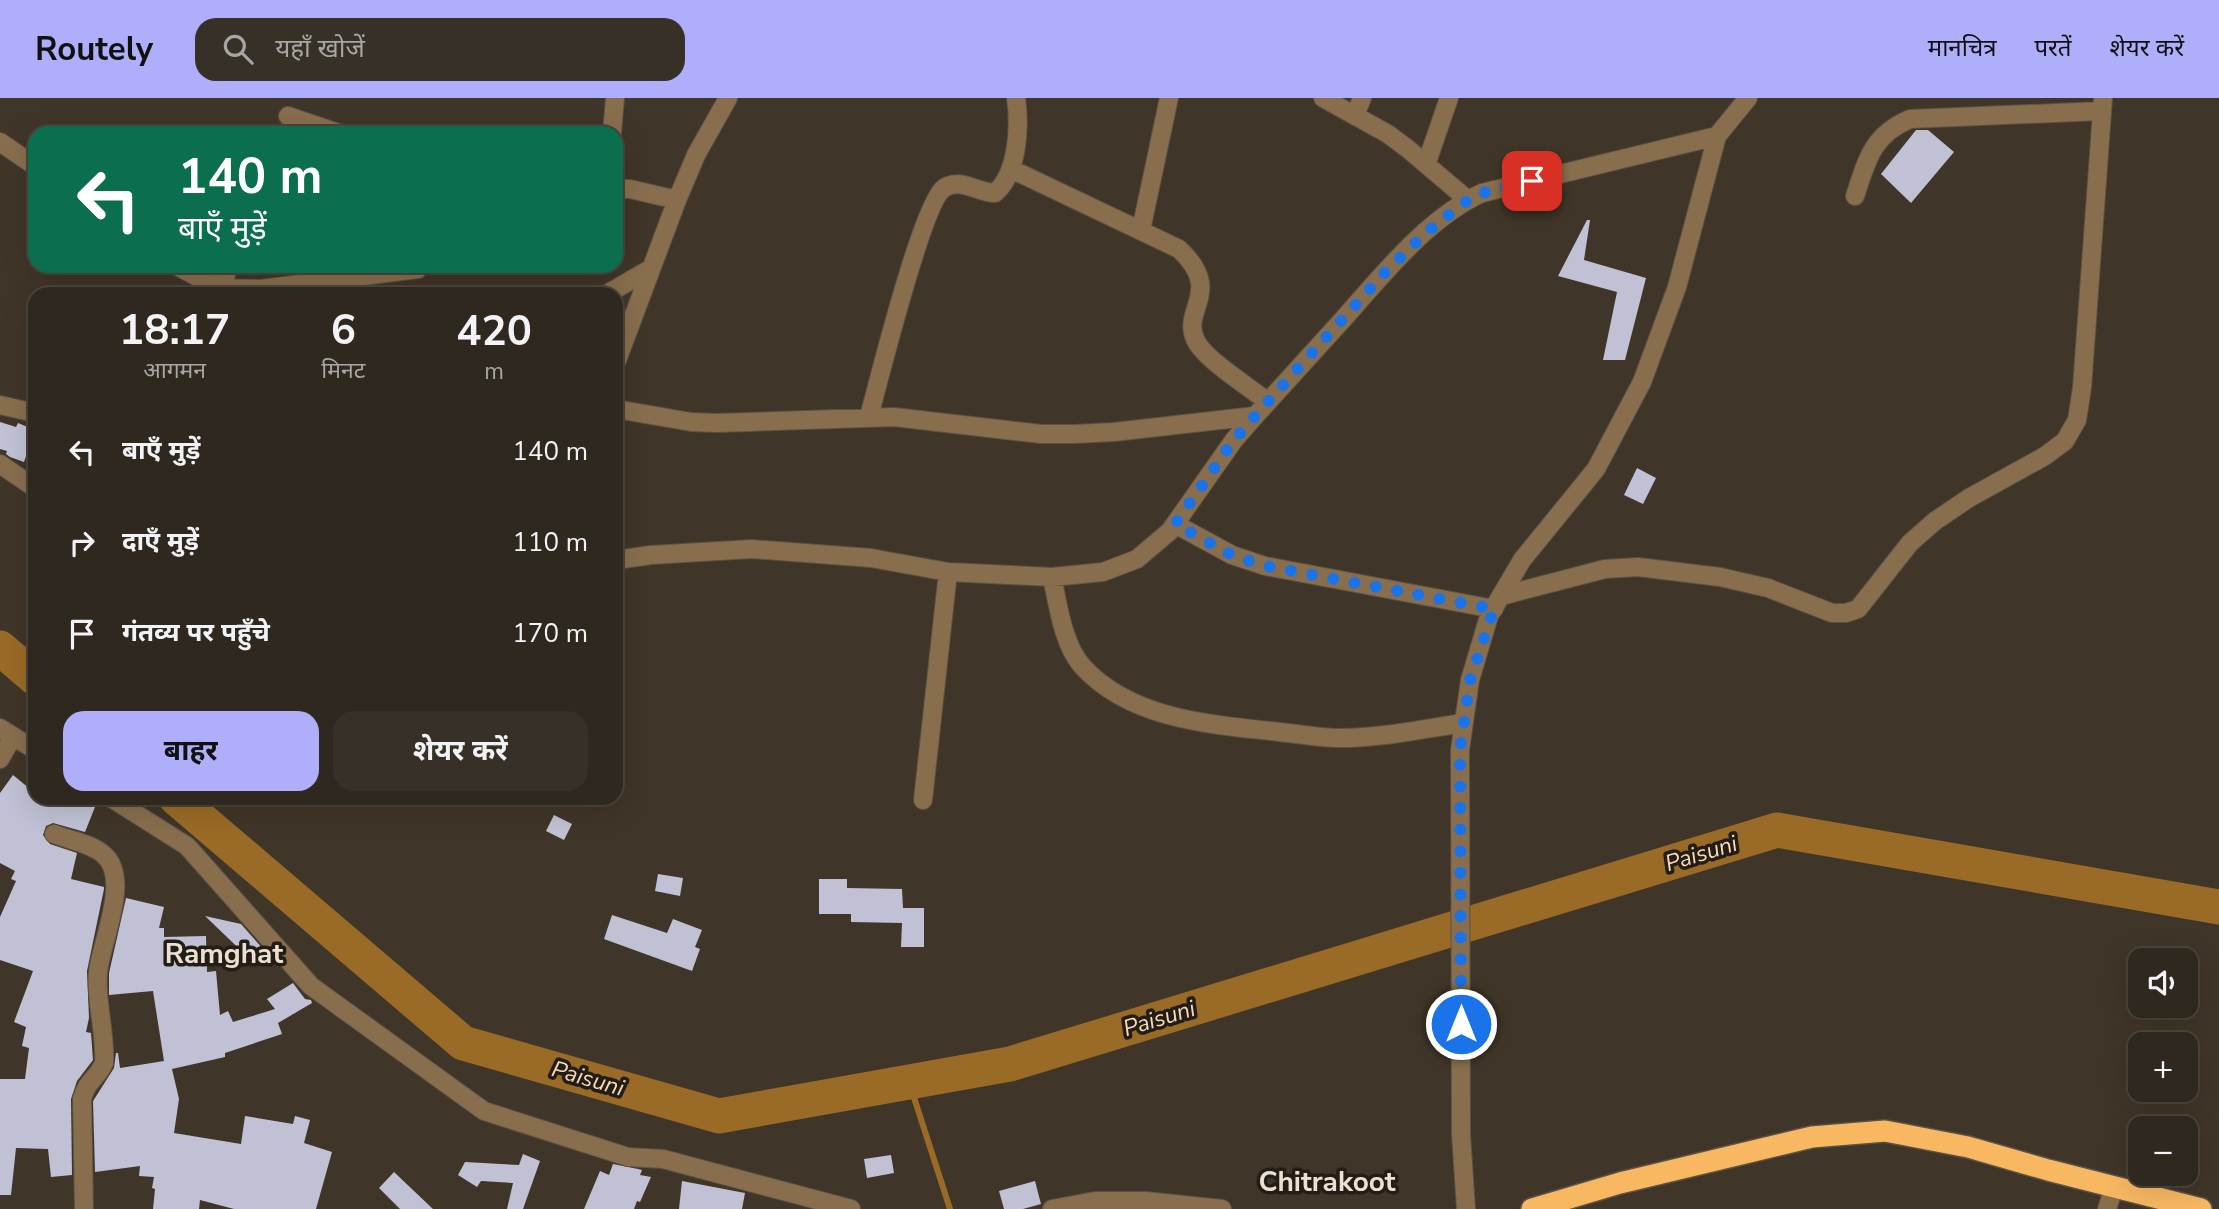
<!DOCTYPE html>
<html lang="hi">
<head>
<meta charset="utf-8">
<style>
	:root { --surface:#2f281e; --page:#373027; --text:#f1f3f6; --muted:#a7a6a4; --line:#4a443c; --accent:#afaefa }
	body { margin:0; font-family:"Nunito Sans","Noto Sans Devanagari",sans-serif; background:var(--page); color:var(--text); height:100vh; display:flex; flex-direction:column; font-size:26px; white-space:nowrap }
	* { box-sizing:border-box; margin:0 }
	p { font-size:23px; color:var(--muted) }
	.icon { flex:none; width:38px; height:38px; fill:none; stroke:currentColor; stroke-width:2; stroke-linecap:round; stroke-linejoin:round }
	.map { position:relative; flex:1; overflow:hidden }
	.drawer { position:absolute; left:28px; top:189px; width:595px; height:518px; display:flex; flex-direction:column; background:var(--surface); border-radius:21px; box-shadow:0 7px 28px #0002,0 0 0 2px var(--line) }
	.drawer>* { flex:none }
	.guide { position:absolute; left:28px; top:28px; width:595px; height:147px; border-radius:21px; box-shadow:0 7px 28px #0002,0 0 0 2px var(--line); background:#0b6e4f; color:#fff; overflow:hidden }
	.fabs { position:absolute; left:2128px; top:850px; display:grid; gap:14px }
	.fabs a { display:grid; place-items:center; width:70px; height:70px; border-radius:14px; background:var(--surface); box-shadow:0 7px 28px #0002,0 0 0 2px var(--line); font-size:35px }
	.pin { position:absolute; display:grid; place-items:center; width:60px; height:60px; color:#fff; margin:-30px; border-radius:14px; box-shadow:0 4px 10px #0006 }
	.me { position:absolute; width:77px; margin:-38px; rotate:0deg; stroke-linejoin:round; filter:drop-shadow(0 0 5px #0008) }
	.turn { display:flex; align-items:center; gap:24px; height:147px; padding:0 35px; font-size:32px }
	.turn .icon { width:91px; height:91px; stroke-width:2.5 }
	.turn b { display:block; font-size:49px; line-height:60px }
	.eta { display:flex; justify-content:space-evenly; align-items:center; height:119px; text-align:center }
	.eta b { font-size:42px; font-weight:700; line-height:49px }
	.cta { display:flex; gap:14px; margin-top:auto; padding:14px 35px }
	.cta a { flex:1; height:80px; border-radius:21px; background:var(--accent); color:#111; font-size:28px; font-weight:700; line-height:80px; text-align:center }
	.cta a+a { background:var(--page); color:var(--text) }
	ul { padding:0; list-style:none }
	li { display:flex; align-items:center; gap:21px; height:91px; padding:0 35px }
	li div { flex:1 }
	li b { display:block; font-size:26px }
	li em { font-style:normal }
	header { display:flex; align-items:center; gap:42px; box-sizing:border-box; height:98px; padding:0 35px; background:var(--accent); color:#111 }
	header strong { font-size:33px }
	nav { display:flex; gap:38px; margin-inline-start:auto; font-size:24px }
	.search { width:490px; height:63px; background:var(--page); display:flex; align-items:center; gap:18px; box-sizing:border-box; padding:0 24px; border-radius:21px; color:var(--muted); font-size:26px }
	.map>svg:first-child { display:block }
</style>
</head>
<body>
<header>
<strong>Routely</strong>
<div class="search"><svg class="icon" aria-label="search" viewBox="0 0 24 24"><circle cx="10" cy="10" r="6"/><path d="M15 15l6 6"/></svg>यहाँ खोजें</div>
<nav><a>मानचित्र</a><a>परतें</a><a>शेयर करें</a></nav>
</header>
<div class="map">
<svg width="2219" height="1111" viewBox="0 0 2219 1111">
	<rect width="100%" height="100%" fill="#3f3528"/>
	<g fill="none" stroke-linecap="round" stroke-linejoin="round">
		<path stroke="#9a6b27" stroke-width="6" d="M909,984l41,127"/>
		<path stroke="#9a6b27" stroke-width="35" d="M0,550l35,30
			M176,700l287,245 256,73 291,-52 767,-234 442,77"/>
	</g>
	<path fill="#c0c1d4" d="M1916,32h12l26,22 -43,51 -30,-29z
		M1587,122h3l-6,40 62,18 -21,82h-22l14,-68 -59,-16z
		M0,324l16,5 2,-4 17,7 -11,32 -14,-5 -4,-3 1,-3 -7,-2z
		M1637,370l19,10 -13,26 -19,-9z
		M13,677l22,18v5h52l10,4 -12,30 -32,-9 -7,3 -3,9 7,9 27,9 -6,26 33,8v2l-17,82 2,47 -3,14 5,1 2,27 -16,21 -6,18 1,76 -21,2 -3,-28 -32,-1 -5,47h-11v-116h25l4,-31 -7,-2 4,-19 -12,-5 19,-51 -33,-11v-43l16,-36 -5,-2 4,-8 -15,-8v-70z
		M554,717l18,9 -8,16 -18,-9z
		M658,776l25,4 -3,18 -25,-5z
		M819,781h28v9l55,1 1,19h21v39h-23l1,-24 -51,-1v-8h-32z
		M126,800l38,9 -5,21h5v9l42,-1 1,36 9,-1 4,44 8,-4 5,11 42,-13 -8,-10 26,-16 12,16 6,1 1,3 -34,20 4,11 -57,19v4l-53,12 7,30 -5,34 67,11 4,-28 48,8 2,-8 15,4 -6,23 28,9 -16,57h-82l-34,-9 -1,9h-46l2,-20 -3,-1 2,-11 -15,-1 1,-10 -45,6 -2,-71 21,-33 2,-15h2l2,15 44,-7 -11,-70 -44,4v-22z
		M612,817l55,18 6,-14 29,11 -7,17 5,2 -8,22 -88,-32z
		M205,818l36,8 23,26 -11,12z
		M523,1056l17,7 -17,48h-16l6,-26 -32,-2 -4,6 -19,-12 7,-13 54,3z
		M891,1057l3,18 -27,5 -3,-19z
		M613,1066l25,5 4,1 -2,5 11,2 -11,25 -3,-1 -3,8h-50l16,-38 9,4z
		M394,1074l39,37h-33l-21,-21z
		M682,1083l63,12 -3,16h-63z
		M1035,1083l6,23 -18,5h-19l-5,-18z"/>
	<g fill="none" stroke-linecap="round" stroke-linejoin="round">
		<defs>
			<path id="minor" d="M1323,0l65,36 20,15 60,51
				M288,18l50,17
				M1355,18l7,-18
				M612,35l3,-35
				M0,44l35,24
				M1427,64l22,-64
				M1011,71l168,80c47,44 -1,61 18,94 12,19 52,44 71,59
				M616,91h14l47,11
				M1855,98c12,-36 17,-61 55,-77l191,-8
				M1141,132l28,-132
				M177,168l28,15 18,7 38,1 157,-20
				M223,196l4,-28
				M607,196l43,-25
				M616,265l61,-163 19,-45 32,-57
				M0,307l35,8
				M616,311l75,13 26,1 177,-6 147,17h33l40,-2 141,-16
				M869,319c9,-34 54,-215 75,-229 16,-11 34,5 51,5 23,-20 25,-66 21,-95
				M0,366l35,24
				M1175,426l57,31 33,11 229,43
				M616,462l35,-5 101,-6 119,9 77,14 104,5 51,-5 34,-13 33,-28 64,-91 21,-24c30,-33 61,-67 91,-100 38,-43 83,-99 136,-123l235,-57
				M1052,479c6,28 11,68 31,90 47,51 123,57 188,64 21,2 43,6 64,7 40,1 88,-9 128,-15
				M1501,498l104,-27 33,-2 82,10 48,11 64,25h14l12,-4 52,-66 25,-22 34,-23 76,-42 20,-15 12,-21 5,-32 21,-290
				M0,630l35,22
				M0,661l13,-23
				M111,700l76,48 124,140 173,125 144,46 35,2 188,50
				M923,702l25,-228
				M54,736c15,6 36,9 49,20 29,23 -2,88 -5,118 -3,28 8,61 6,91 -7,16 -17,17 -22,36l2,110
				M1052,1111l43,-8h50l77,8
				M1466,1111l-5,-75 -1,-384 10,-70 19,-64 33,-56 74,-91 46,-87 35,-95 40,-151 31,-38
				M2107,1111l7,-22"/>
			<path id="highway" d="M1532,1111l88,-26 192,-46 73,-6 83,16 80,23 153,39"/>
		</defs>
		<use href="#minor" stroke="#5b5246" stroke-width="20"/>
		<use href="#highway" stroke="#5b5246" stroke-width="24"/>
		<use href="#minor" stroke="#886e4d" stroke-width="18"/>
		<use href="#highway" stroke="#f8b862" stroke-width="21"/>
	</g>
	<g fill="none" stroke-linecap="round" stroke-linejoin="round">
		<path stroke="#1a73e8" stroke-width="12" stroke-dasharray="0 21.6" d="M1461,926l-1,-274 10,-70 24,-71 -229,-43 -33,-11 -57,-31 59,-84 21,-24 131,-145 42,-40 40,-31 14,-7 50,-12"/>
	</g>
	<g text-anchor="middle" stroke-width="7" stroke-linejoin="round" paint-order="stroke">
		<g font-size="23" font-style="italic" fill="#f9d9b2" stroke="#221d17">
			<text transform="translate(1701 755) rotate(-17)" y="8">Paisuni</text>
			<text transform="translate(1159 920) rotate(-17)" y="8">Paisuni</text>
			<text transform="translate(588 980) rotate(16)" y="8">Paisuni</text>
		</g>
		<g font-size="28" font-weight="bold" fill="#ede0d0" stroke="#221d17">
			<text x="224" y="865">Ramghat</text>
			<text x="1327" y="1093">Chitrakoot</text>
		</g>
	</g>
</svg>
<div class="fabs">
<a><svg class="icon" aria-label="sound" viewBox="0 0 24 24"><path d="M4 9h4l5-4v14l-5-4H4zM17 9q2 3 0 6"/></svg></a>
<a>+</a>
<a>−</a>
</div>
<div class="pin" style="left:1532px;top:83px;background:#d93025"><svg class="icon" aria-label="arrive" viewBox="0 0 24 24"><path d="M6 21V4h12l-3 4 3 4H6"/></svg></div>
<svg class="me" style="left:1461px;top:926px" viewBox="-20 -20 40 40"><circle r="17" fill="#1a73e8" stroke="#fff" stroke-width="3"/><path d="M0-11L8 9 0 5-8 9z" fill="#fff"/></svg>
<div class="guide">
<div class="turn"><svg class="icon" aria-label="left" viewBox="0 0 24 24"><path d="M17 20v-9H6M10 6l-5 5 5 5"/></svg><div><b>140 m</b>बाएँ मुड़ें</div></div>
</div>
<section class="drawer">
<div class="eta">
<div><b>18:17</b><p>आगमन</p></div>
<div><b>6</b><p>मिनट</p></div>
<div><b>420</b><p>m</p></div>
</div>
<ul>
<li><svg class="icon" aria-label="left" viewBox="0 0 24 24"><path d="M17 20v-9H6M10 6l-5 5 5 5"/></svg><div><b>बाएँ मुड़ें</b></div><em>140 m</em></li>
<li><svg class="icon" aria-label="right" viewBox="0 0 24 24"><path d="M7 20v-9h11M14 6l5 5-5 5"/></svg><div><b>दाएँ मुड़ें</b></div><em>110 m</em></li>
<li><svg class="icon" aria-label="arrive" viewBox="0 0 24 24"><path d="M6 21V4h12l-3 4 3 4H6"/></svg><div><b>गंतव्य पर पहुँचे</b></div><em>170 m</em></li>
</ul>
<div class="cta"><a>बाहर</a><a>शेयर करें</a></div>
</section>
</div>
</body>
</html>
